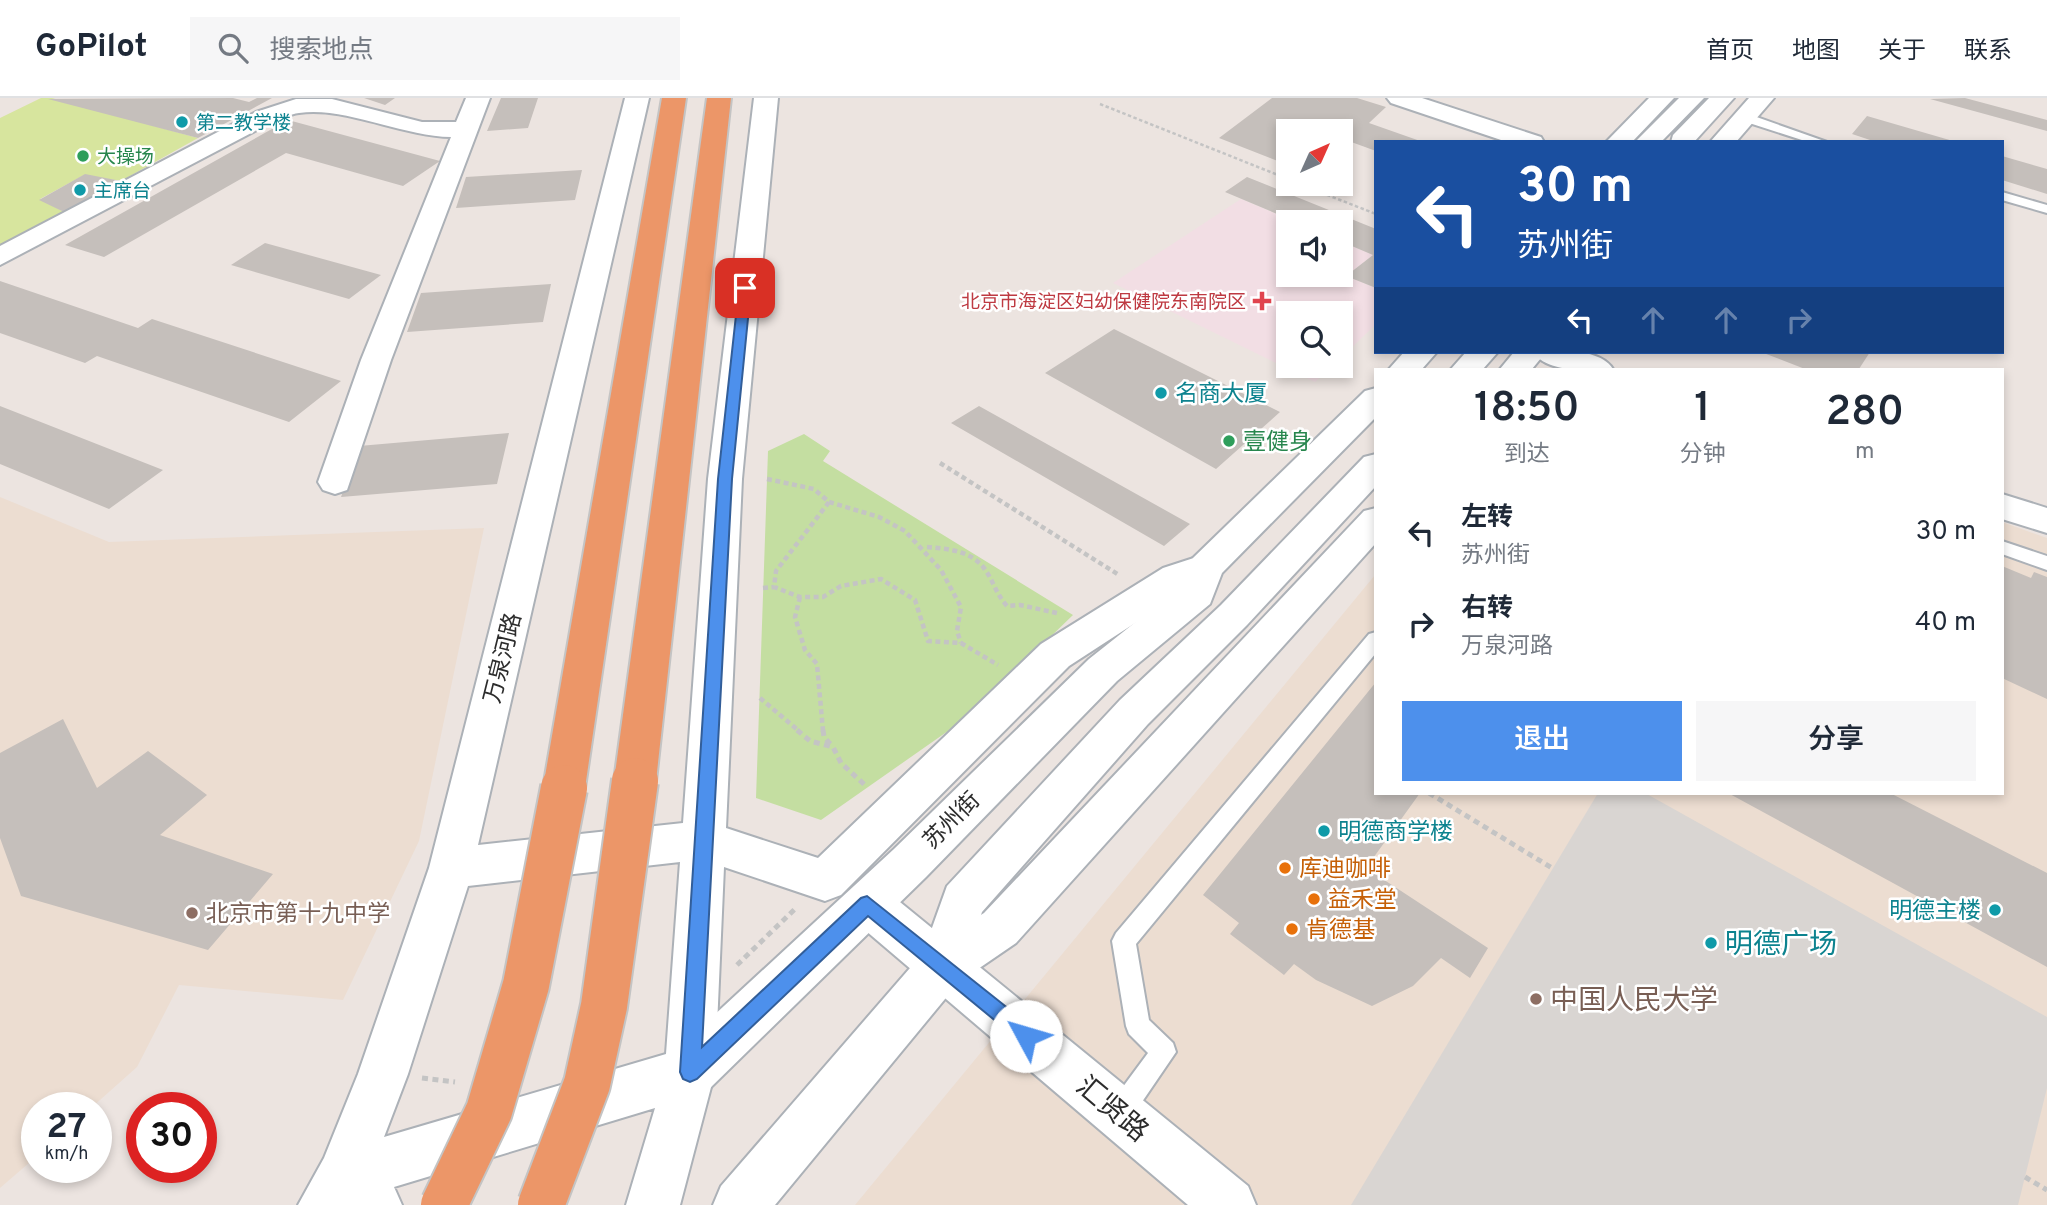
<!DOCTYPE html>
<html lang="zh">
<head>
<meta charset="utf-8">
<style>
	:root { --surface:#fff; --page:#f6f6f7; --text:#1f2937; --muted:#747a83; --line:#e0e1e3; --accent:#4d90ec }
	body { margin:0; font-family:Overpass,"Noto Sans SC",sans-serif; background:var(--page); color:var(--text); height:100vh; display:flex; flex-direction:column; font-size:26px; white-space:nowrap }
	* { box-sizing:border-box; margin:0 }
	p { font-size:23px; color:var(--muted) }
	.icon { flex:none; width:38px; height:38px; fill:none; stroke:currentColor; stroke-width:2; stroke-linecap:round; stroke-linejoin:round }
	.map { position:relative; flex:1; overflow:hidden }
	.drawer { position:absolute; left:1374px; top:270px; width:630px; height:427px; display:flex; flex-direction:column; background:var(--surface); border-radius:0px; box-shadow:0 4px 10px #0003 }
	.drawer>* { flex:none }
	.hud { position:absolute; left:1374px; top:42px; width:630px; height:214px; border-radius:0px; box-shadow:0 4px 10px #0003; background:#1a4fa0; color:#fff; overflow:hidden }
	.needle { width:46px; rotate:45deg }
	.tools { position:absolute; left:1276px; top:21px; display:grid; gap:14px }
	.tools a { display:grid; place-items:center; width:77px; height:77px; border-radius:0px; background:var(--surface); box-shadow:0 4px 10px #0003; font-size:35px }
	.speed { position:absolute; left:21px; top:994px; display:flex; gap:14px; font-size:35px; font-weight:700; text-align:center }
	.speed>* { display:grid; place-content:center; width:91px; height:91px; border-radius:50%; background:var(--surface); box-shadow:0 4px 10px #0003; line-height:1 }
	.speed small { font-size:18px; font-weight:400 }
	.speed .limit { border:10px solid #d22; background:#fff; color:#111 }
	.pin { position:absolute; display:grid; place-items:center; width:60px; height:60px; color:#fff; margin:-30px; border-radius:14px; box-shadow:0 4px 10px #0006 }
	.me { position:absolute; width:77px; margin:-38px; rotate:309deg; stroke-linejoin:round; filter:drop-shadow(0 0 5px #0008) }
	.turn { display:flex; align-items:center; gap:24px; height:147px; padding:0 28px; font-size:32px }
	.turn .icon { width:91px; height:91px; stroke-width:2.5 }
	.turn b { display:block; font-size:49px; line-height:60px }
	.lanes { display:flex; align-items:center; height:66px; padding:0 28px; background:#0003; justify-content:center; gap:35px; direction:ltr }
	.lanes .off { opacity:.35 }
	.eta { display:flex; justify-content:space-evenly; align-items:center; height:119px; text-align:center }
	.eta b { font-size:42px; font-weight:600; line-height:49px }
	.cta { display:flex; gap:14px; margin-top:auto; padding:14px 28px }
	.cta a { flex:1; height:80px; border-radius:0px; background:var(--accent); color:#fff; font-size:28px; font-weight:600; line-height:80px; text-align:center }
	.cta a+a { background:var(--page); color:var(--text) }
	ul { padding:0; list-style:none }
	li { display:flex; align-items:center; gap:21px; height:91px; padding:0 28px }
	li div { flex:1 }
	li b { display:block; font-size:26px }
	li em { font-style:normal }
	header { display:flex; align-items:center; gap:42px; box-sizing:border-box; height:98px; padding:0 35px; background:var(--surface); border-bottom:2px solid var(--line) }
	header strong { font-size:33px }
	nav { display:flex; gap:38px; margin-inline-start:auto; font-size:24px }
	.search { width:490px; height:63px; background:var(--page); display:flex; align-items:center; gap:18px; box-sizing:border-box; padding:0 24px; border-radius:0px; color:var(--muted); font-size:26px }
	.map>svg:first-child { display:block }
</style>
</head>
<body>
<header>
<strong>GoPilot</strong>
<div class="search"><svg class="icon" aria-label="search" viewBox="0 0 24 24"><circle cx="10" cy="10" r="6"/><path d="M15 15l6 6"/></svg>搜索地点</div>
<nav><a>首页</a><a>地图</a><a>关于</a><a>联系</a></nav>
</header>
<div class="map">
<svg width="2047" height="1107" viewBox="0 0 2047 1107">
	<rect width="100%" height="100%" fill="#ece4e0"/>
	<path fill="#ecddd1" d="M0,399l109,45 375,-14 -65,313 -76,159 -164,-15 -42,82 -46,41h-54v48l-37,32z
		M2002,424l45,16v667h-1192l520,-630 1,218h626z"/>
	<path fill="#f2dee4" d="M1241,101l55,23h-8v53h52l1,-34 32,14 -26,21 28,12v37l-34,33 -1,-45h-52v53h44l-17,16 -202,-99z"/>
	<path fill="#c4dea1" d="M804,336l26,17 -7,10 250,154 -105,102 -147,103 -65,-22 12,-347z"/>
	<path fill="#d7e59e" d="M41,0h11l146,40 -77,43 -37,-6 -44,24 24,13 -64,35v-129z"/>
	<path fill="#d9d5d2" d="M1598,695h47l402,224v71l-29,117h-667z"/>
	<path fill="#c5bfbb" d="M233,0l16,4 8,-4h15l-74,40 -150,-39z
		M364,0h31l-10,7z
		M501,0h37l-10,30 -41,3z
		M1272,0h85l29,9 -17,16 54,19h-47v9l-33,-12 -3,2v-10h-52v34l-69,-27z
		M1965,0l82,22v11l-117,-32z
		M1867,18l86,25 -1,1h-76l-24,-8z
		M288,22l152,41 -37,25 -117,-33 -182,104 -39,-12z
		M2002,58l45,13v25l-45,-14z
		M582,72l-7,30 -119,8 10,-31z
		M85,76l36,7 -57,31 -25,-12z
		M1247,79l129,52v59l-30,-12 27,-21 -33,-14v-19h-44l-71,-30z
		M265,145l116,32 -32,24 -118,-34z
		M0,183l138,47 14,-9 189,62 -52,41 -192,-66 -12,7 -85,-30z
		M551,186l-8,38 -136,10 14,-39z
		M1114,231l166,83 -64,57 -171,-96z
		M1761,254h109l-11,17h-54z
		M0,308l163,64 -54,39 -109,-45z
		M979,308l211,118 -26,22 -213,-123z
		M509,335l-12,51 -156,13 18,-51z
		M2002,468l29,12 3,-6 13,5v122l-45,-21z
		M1376,584v111h44l-54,75 122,80 -18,30 -29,-20 -28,28 -41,20 -56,-26 -22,-16 -10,11 -54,-41 9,-11 -36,-28z
		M63,621l34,69 51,-37 59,44 -47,40 113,39 -65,76 -187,-54 -21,-58v-85z
		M1728,695h162l157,80v94z"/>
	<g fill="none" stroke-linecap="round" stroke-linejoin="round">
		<defs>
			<path id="service" d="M1740,16h8l79,28h-19l-68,-22z
				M2002,94l45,13v8l-45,-13z
				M2002,443l45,15v14l-45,-16z
				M1376,534v21l-240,291 13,76 24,23 3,9 -47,69 -9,4 -9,-4 -4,-9 4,-9 37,-50 -19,-19 -3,-8 -14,-85 4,-8 253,-299z"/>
			<path id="minor" d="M466,0h24l-99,262 -44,130 -12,4 -12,-4 -5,-8 43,-122 90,-223c-50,-1 -107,-31 -152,-24 -9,1 -18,6 -27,9l-272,143v-19l256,-134 40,-13h36l90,23h34z
				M1387,0h35l119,39 3,5h-37l-116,-39z
				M1533,254c23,-1 66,-5 80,17 -23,1 -65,5 -80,-17z
				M2002,396l45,14v25l-45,-14z
				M868,785l16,6 364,297 8,19h-68l-336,-286 -7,-15 7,-15z"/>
			<path id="tertiary" d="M625,0h24l-171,747 205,-22 25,-344 46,-381h24l-36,381 -16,349 92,30 223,-214 122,-76 43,-14 13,4 5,9 -5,9 -30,12 -120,78 -228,229 -16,6 -101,-34 -9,205 -35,133h-54l29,-97 -261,79 8,18h-104l26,-47 34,-84 71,-206zM680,764l-14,192 -282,83 24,-63 60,-188z
				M1649,0h25l-42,44h-26z
				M1749,0h25l-38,44h-26z
				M1514,254h32l-14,17h-32z
				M1376,410v35l-360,400 -57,39 -17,6 -17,-6 -7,-16 7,-16 59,-37 380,-402z"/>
			<path id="secondary" d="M1679,0h25l-43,44h-26z
				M1709,0h25l-40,44h-23l2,-7z
				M1404,254h33l-15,17h-33z
				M1466,254h32l-15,17h-32z
				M1376,290v29l-154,156 -12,31 -93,77 -191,196 -218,213 -18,7 -18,-7 -7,-18 7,-18 222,-205 195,-190 92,-73 12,-28 172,-167z
				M1376,356v32l-129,139 -99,99 -166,188 -23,70 -184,223h-62l8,-19 202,-233 24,-67 173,-186 101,-95 143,-148z"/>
			<path id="trunk" d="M662,0h24l-101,690 -6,13 -15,5 -15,-5 -6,-13z
				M707,0h24l-75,683 -6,13 -15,5 -15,-5 -6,-13z"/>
		</defs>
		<use href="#service" stroke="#acb1b7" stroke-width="4"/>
		<use href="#minor" stroke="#acb1b7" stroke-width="4"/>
		<use href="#tertiary" stroke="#acb1b7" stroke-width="4"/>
		<use href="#secondary" stroke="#acb1b7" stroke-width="4"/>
		<use href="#trunk" stroke="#c4c4c4" stroke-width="4"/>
		<path stroke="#c4c4c4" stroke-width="2.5" stroke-dasharray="3.5 2.5" stroke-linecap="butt" d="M1100,6l188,75
			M1299,86l77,30"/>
		<path stroke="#c4c4c4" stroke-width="4.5" stroke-dasharray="5 3.5" stroke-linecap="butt" d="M940,365l179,112
			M767,381l47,10 15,13 -53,69 -2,16 26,10h23l18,-11 40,-7 34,21 13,41 33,2 37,22
			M829,404l50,15 26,14 36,39 20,37 -4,24 4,12
			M927,449c20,2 43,3 57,21 9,12 12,26 23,38l13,-1 37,8
			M763,490l11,-1
			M800,499l-5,20 10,33 12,14 6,67
			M760,600l39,33"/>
		<path stroke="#c4c4c4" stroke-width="5" stroke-dasharray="6 4.5" stroke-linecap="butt" d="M797,632l13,11 23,6 8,16 26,24
			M823,632l1,7 9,10
			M1429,695l123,75
			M737,867l59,-57
			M422,980l33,4
			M2025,1079l22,13"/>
		<use href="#service" fill="#fff" fill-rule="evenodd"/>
		<use href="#minor" fill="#fff" fill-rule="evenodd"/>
		<use href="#tertiary" fill="#fff" fill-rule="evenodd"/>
		<use href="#secondary" fill="#fff" fill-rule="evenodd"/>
		<use href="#trunk" fill="#ec9668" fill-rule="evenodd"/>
		<defs>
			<path id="trunk-bridge" d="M444,1107l45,-94 37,-126 38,-197
				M541,1107l46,-121 17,-78 31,-225"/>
		</defs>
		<use href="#trunk-bridge" stroke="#c4c4c4" stroke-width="50" stroke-linecap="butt"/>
		<use href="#trunk-bridge" stroke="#ec9668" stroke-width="46"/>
	</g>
	<path fill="#4d90ec" stroke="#325e99" stroke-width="2" d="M745,187l6,3 -19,191 -30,568 159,-149 6,-2 167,133 3,7 -3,7 -8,3 -158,-130 -171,163 -7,3 -7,-3 -3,-7 38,-593 21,-191z"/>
	<g fill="#0f9aa8" stroke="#fff" stroke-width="2.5">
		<circle cx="182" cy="24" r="7"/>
		<circle cx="80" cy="92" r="7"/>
		<circle cx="1161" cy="295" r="7"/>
		<circle cx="1324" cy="733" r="7"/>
		<circle cx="1995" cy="812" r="7"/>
		<circle cx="1711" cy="845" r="7"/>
	</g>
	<g fill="#2e9e5b" stroke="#fff" stroke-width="2.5">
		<circle cx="83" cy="58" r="7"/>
		<circle cx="1229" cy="343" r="7"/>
	</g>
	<path fill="#e0444e" stroke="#fff" stroke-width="2.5" d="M1258.5 192.5h7v7h7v7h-7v7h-7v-7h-7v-7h7z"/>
	<g fill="#e8710a" stroke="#fff" stroke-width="2.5">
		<circle cx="1285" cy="770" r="7"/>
		<circle cx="1314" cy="801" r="7"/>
		<circle cx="1292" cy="831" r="7"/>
	</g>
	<g fill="#8d6e63" stroke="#fff" stroke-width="2.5">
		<circle cx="192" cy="815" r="7"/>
		<circle cx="1536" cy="901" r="7"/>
	</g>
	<g text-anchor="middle" stroke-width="5" stroke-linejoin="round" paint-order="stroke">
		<g font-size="19" fill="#0d838f" stroke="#fff" text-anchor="start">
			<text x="196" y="31">第二教学楼</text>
			<text x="94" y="99">主席台</text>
		</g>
		<g font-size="19" fill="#27864d" stroke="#fff" text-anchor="start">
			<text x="97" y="65">大操场</text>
		</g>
		<g font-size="19" fill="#be3a42" stroke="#fff" text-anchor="end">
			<text x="1246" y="210">北京市海淀区妇幼保健院东南院区</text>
		</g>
		<g font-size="23" fill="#0d838f" stroke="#fff" text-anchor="start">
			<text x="1175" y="303">名商大厦</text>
			<text x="1338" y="741">明德商学楼</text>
			<text x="1981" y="820" text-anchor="end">明德主楼</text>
		</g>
		<g font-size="23" fill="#27864d" stroke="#fff" text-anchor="start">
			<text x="1243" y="351">壹健身</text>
		</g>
		<g font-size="23" fill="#2c2c2c" stroke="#fff">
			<text transform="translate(502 560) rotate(-76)" y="8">万泉河路</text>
			<text transform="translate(951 722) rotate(-45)" y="8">苏州街</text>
		</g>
		<g font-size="23" fill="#c56008" stroke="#fff" text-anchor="start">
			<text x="1299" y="778">库迪咖啡</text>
			<text x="1328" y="809">益禾堂</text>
			<text x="1306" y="839">肯德基</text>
		</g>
		<g font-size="23" fill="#785e54" stroke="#fff" text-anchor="start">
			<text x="206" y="823">北京市第十九中学</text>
		</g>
		<g font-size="28" fill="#0d838f" stroke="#fff" text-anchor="start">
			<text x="1725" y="855">明德广场</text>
		</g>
		<g font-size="28" fill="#785e54" stroke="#fff" text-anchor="start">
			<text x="1550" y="911">中国人民大学</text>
		</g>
		<g font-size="28" fill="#2c2c2c" stroke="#fff">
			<text transform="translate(1113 1010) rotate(40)" y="10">汇贤路</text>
		</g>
	</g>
</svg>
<div class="tools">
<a><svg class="needle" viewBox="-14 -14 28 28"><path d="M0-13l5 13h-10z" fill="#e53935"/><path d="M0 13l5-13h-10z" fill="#747a83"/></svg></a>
<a><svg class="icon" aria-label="sound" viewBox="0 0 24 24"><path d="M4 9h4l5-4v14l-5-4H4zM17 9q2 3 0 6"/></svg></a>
<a><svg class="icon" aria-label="search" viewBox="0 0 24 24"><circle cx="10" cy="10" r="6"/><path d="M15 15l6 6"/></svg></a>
</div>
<div class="speed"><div>27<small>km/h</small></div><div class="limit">30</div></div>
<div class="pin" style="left:745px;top:190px;background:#d93025"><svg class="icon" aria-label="arrive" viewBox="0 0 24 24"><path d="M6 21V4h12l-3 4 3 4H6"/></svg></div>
<svg class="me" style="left:1026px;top:938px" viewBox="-20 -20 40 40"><circle r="19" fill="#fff"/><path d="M0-13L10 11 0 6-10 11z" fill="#4d90ec"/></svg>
<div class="hud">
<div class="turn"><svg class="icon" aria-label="left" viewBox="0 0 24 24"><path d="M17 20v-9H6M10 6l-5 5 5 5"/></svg><div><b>30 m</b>苏州街</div></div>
<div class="lanes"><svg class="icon" aria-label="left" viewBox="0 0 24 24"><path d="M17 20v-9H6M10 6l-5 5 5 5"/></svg><svg class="icon off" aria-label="ahead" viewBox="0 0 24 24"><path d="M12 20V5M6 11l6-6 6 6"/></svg><svg class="icon off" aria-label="ahead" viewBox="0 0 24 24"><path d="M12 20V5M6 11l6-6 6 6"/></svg><svg class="icon off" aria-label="right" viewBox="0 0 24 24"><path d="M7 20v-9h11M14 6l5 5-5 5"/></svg></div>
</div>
<section class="drawer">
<div class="eta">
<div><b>18:50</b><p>到达</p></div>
<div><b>1</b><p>分钟</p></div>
<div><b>280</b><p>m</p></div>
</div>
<ul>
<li><svg class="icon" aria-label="left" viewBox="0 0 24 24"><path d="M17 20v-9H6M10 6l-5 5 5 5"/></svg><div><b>左转</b><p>苏州街</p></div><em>30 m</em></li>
<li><svg class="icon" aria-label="right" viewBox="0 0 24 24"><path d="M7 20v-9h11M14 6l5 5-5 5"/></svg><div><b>右转</b><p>万泉河路</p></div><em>40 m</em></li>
</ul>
<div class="cta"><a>退出</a><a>分享</a></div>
</section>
</div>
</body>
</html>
